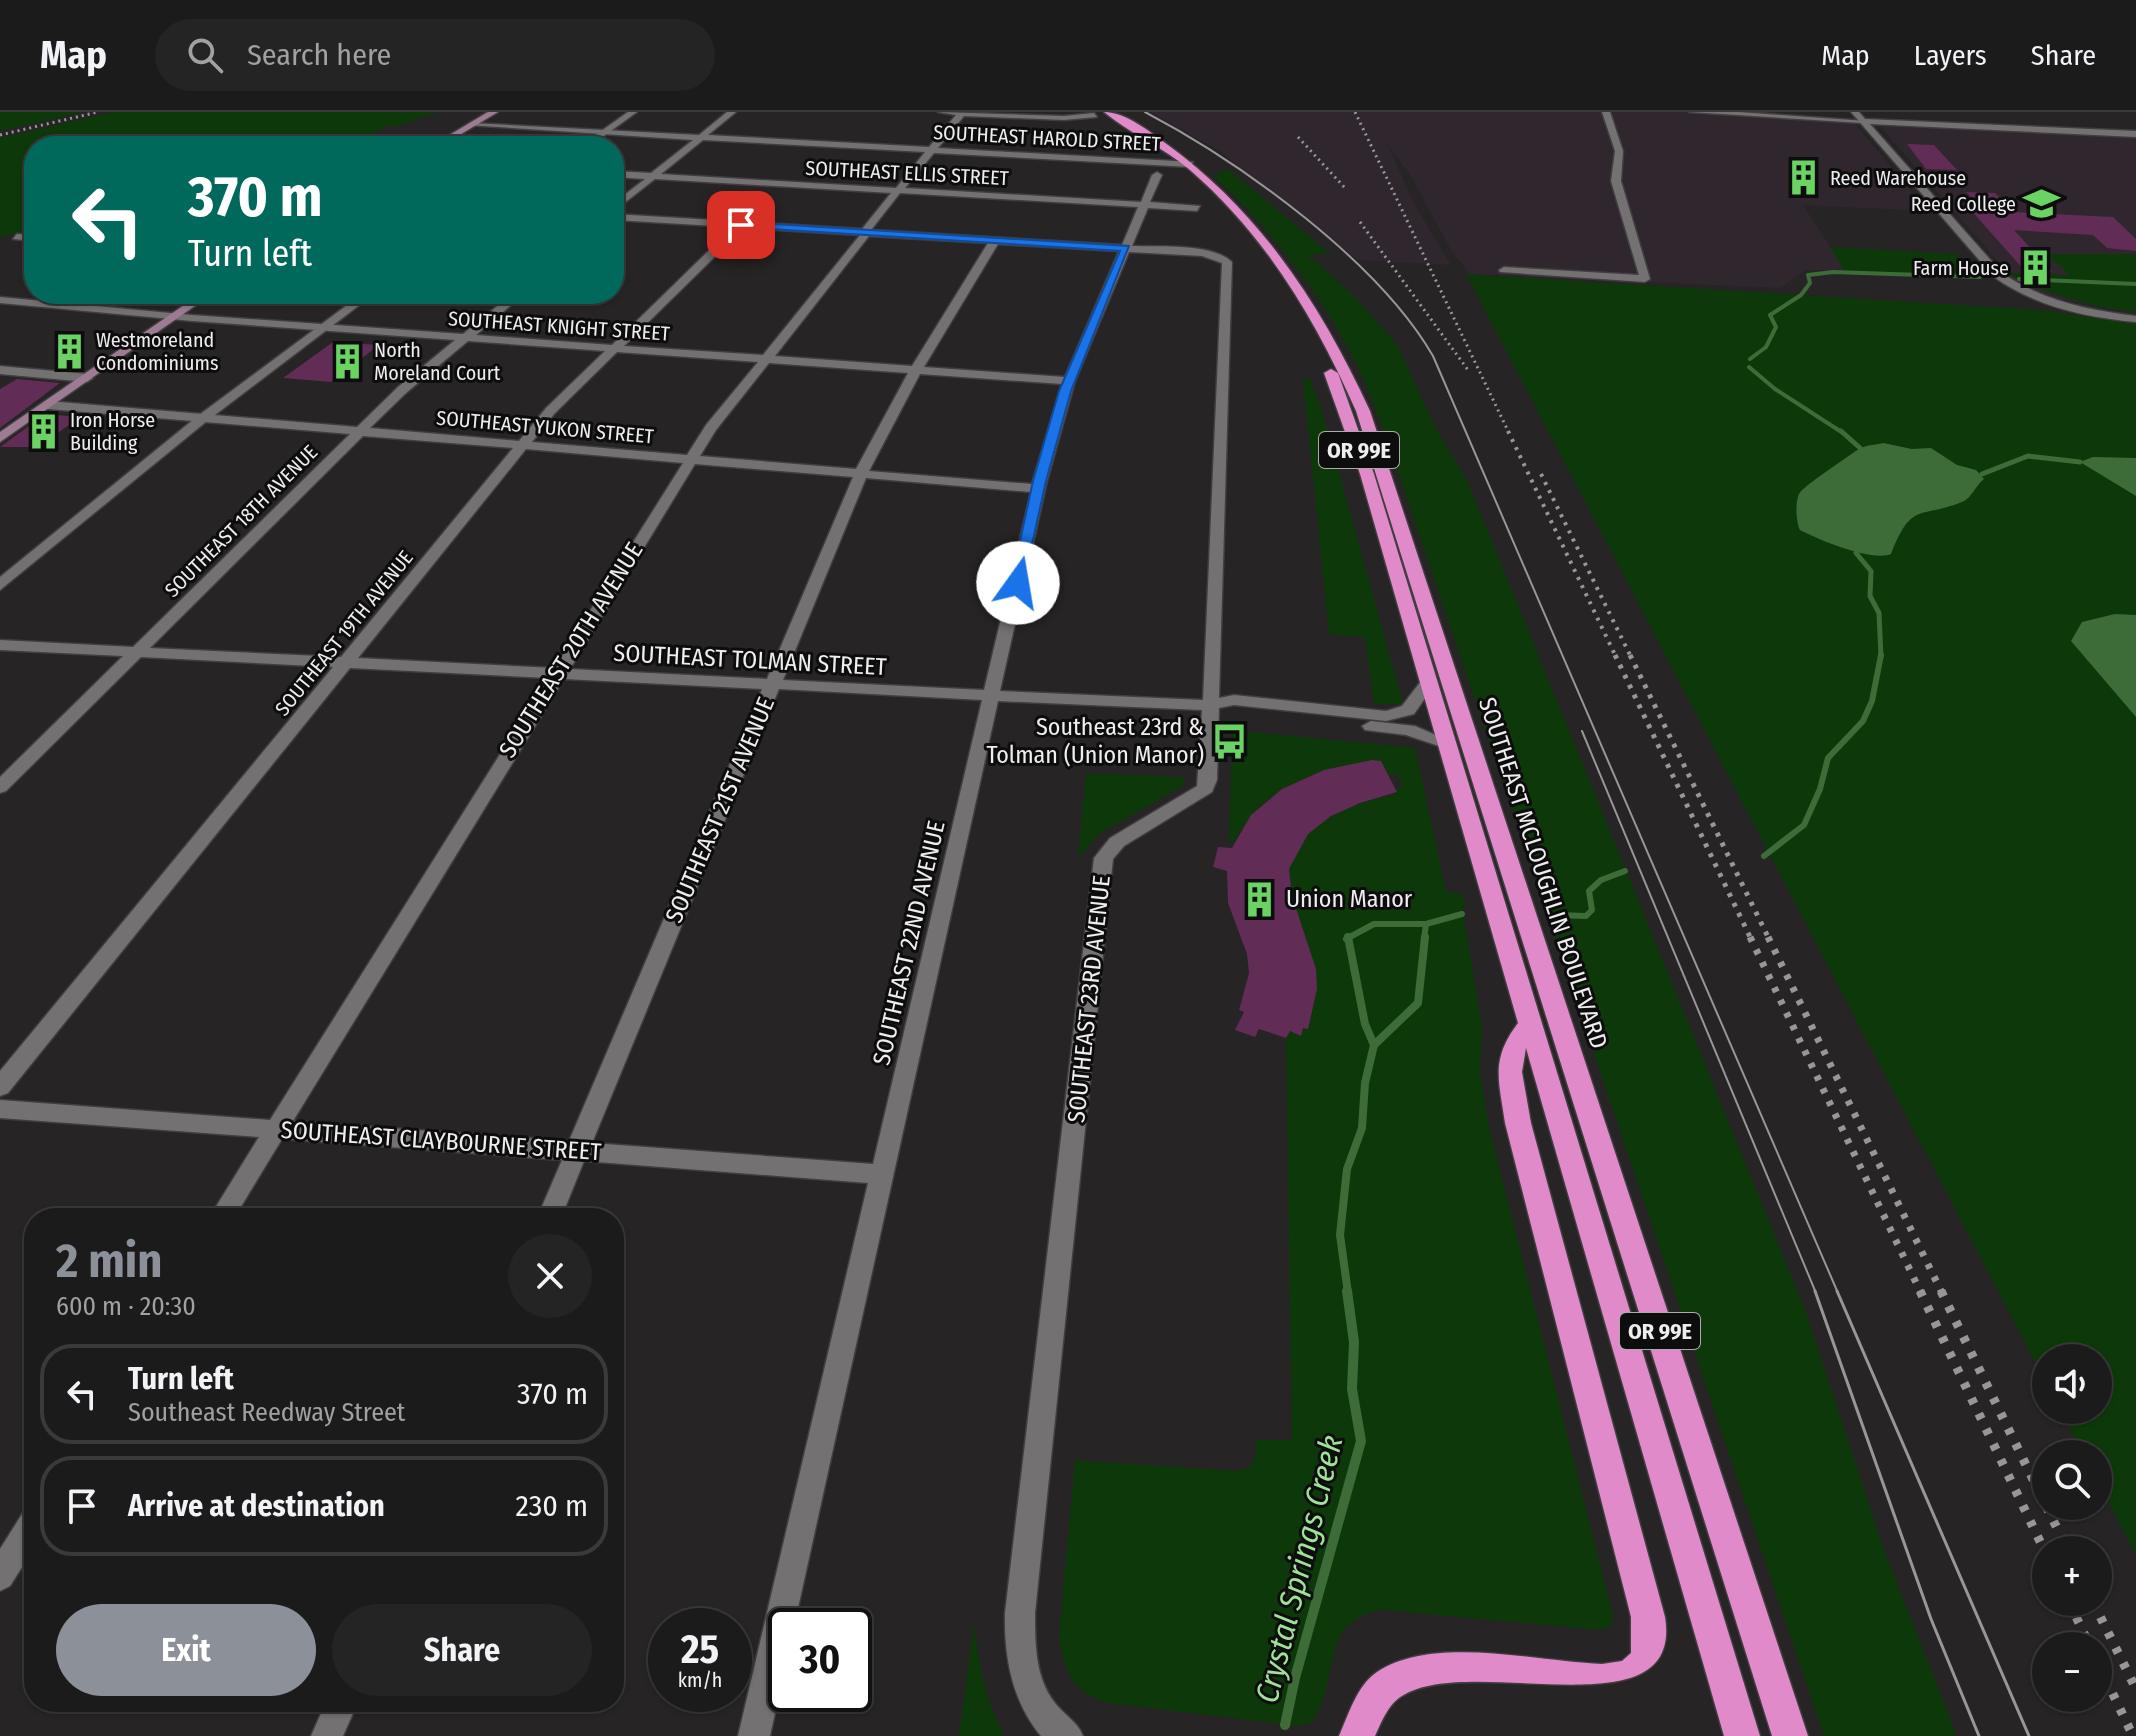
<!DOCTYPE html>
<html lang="en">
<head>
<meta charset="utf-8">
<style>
	:root { --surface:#1c1b1c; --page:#252425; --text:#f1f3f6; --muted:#a0a1a3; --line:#3a393b; --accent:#8c9099 }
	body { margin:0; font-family:"Fira Sans Condensed",sans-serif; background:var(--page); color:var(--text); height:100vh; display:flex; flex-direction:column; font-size:30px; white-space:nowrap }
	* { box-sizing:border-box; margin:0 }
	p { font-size:26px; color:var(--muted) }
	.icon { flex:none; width:44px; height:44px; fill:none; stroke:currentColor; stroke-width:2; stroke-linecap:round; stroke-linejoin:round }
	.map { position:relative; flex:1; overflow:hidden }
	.panel { position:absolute; left:24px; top:1096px; width:600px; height:504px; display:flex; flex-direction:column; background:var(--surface); border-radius:32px; box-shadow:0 2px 6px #0004,0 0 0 2px var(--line) }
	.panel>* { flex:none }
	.guide { position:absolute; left:24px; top:24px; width:600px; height:168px; border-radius:32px; box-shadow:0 2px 6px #0004,0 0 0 2px var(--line); background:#00695c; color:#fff; overflow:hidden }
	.fabs { position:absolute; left:2032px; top:1232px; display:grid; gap:16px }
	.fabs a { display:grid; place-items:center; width:80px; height:80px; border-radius:50%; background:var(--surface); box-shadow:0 2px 6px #0004,0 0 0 2px var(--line); font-size:40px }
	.speed { position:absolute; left:648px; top:1496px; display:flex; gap:16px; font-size:40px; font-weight:700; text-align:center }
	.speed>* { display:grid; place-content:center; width:104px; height:104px; border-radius:50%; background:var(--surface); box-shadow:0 2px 6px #0004,0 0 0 2px var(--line); line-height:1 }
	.speed small { font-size:20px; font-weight:400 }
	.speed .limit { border:4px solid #111; border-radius:12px; background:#fff; color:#111 }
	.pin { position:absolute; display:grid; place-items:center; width:68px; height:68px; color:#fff; margin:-34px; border-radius:16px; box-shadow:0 4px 12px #0006 }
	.me { position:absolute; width:88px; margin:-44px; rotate:13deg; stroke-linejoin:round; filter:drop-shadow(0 0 6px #0008) }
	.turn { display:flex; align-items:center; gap:28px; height:168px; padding:0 32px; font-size:36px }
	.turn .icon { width:104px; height:104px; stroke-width:2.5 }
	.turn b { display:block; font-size:56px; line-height:68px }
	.round { display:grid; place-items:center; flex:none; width:84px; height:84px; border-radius:42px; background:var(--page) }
	.headline { display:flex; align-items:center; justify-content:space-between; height:136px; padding:0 32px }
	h1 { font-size:48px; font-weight:700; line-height:60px; color:var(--accent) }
	.button { display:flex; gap:16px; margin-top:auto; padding:16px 32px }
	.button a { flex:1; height:92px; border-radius:48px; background:var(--accent); color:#fff; font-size:32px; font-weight:700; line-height:92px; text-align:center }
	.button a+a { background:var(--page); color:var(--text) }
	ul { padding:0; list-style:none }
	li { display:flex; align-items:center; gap:24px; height:100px; margin:0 16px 12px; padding:0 16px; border:4px solid var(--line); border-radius:32px }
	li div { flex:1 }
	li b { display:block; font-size:30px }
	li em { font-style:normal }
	header { display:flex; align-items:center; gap:48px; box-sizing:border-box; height:112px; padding:0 40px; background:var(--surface); border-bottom:2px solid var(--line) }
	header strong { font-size:38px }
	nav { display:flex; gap:44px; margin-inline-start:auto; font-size:28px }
	.search { width:560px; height:72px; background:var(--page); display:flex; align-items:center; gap:20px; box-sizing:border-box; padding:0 28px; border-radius:44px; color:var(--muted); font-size:30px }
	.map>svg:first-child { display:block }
</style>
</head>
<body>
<header>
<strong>Map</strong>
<div class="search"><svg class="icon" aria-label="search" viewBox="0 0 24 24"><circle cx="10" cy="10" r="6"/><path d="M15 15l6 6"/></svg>Search here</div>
<nav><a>Map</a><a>Layers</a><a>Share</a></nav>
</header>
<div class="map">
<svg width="2136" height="1624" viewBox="0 0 2136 1624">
	<rect width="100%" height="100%" fill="#262425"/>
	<path fill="#2f272d" d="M1150,0h626l3,4 73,4 76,91 -125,-6 43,65h-41l-24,18 -311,-14 -18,-22 -42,-77 -23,-32 27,60 37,62 -93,-5 -140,-110z
		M1880,14l256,12v175l-76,-14 -45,-18z"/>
	<path fill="#0d390a" d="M0,0h83l-83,19z
		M113,0h325l-40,14h-10l-32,16 -30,-1 -10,5h-282v82l-34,10v-100z
		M1228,57l101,84 -21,2 45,40 45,51 38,83 31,51 339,832 78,238 73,186h-133l-438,-1300c-9,-22 -17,-46 -28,-68 -34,-71 -87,-139 -145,-192z
		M1830,135l126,7 20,22 -131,-4z
		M2047,142h89v58c-46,-5 -88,-17 -129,-39l62,2z
		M1466,162l573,36 97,14v1231l-38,-73v-28h-15l-23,-44h38v-52h-52v25z
		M1303,267h7l13,35 80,290h-29l-9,-67 -36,-3z
		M1232,618l183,18 31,144 15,1 5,13 -4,1 20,119 -2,46 9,55 124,489 -2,10 -11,4 -217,-20c-68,11 -40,71 -72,113l-12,3 -191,-23c-37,-12 -44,-31 -49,-67l16,-176 163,11 12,-4 6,-12v-15h36l-6,-402 4,-7 10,5 3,-8 5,1c22,-72 -11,-87 -18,-151h-3c3,-51 63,-75 106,-83l4,-3 -2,-4 8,-1 -6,-13 -9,1 -7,-14c-59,7 -117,21 -147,81l-5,-1z
		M1086,661l98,4 -1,9 -84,48 -21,24z
		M974,1511c6,44 10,74 31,113h-46z"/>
	<path fill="#3d6c39" d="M1883,331l29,6 19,-1 26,17 19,5 8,9c-9,7 -12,19 -22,23 -43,17 -50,-1 -71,52 -19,8 -72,-14 -91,-24 -4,-8 -5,-28 -1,-36 4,-8 50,-38 60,-45 6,-4 17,-4 24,-6z
		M2093,345l43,1v38l-56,-34z
		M2115,502l21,1v102l-65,-76 11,-19z"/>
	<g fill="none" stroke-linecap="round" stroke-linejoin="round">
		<path stroke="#3d6c39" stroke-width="4" d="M2019,167l117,5
			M1750,247l16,-12 10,-20 -6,-12 31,-20 9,-12 -2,-8 25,-3 147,5
			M1749,255l26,22 68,44"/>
		<path stroke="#3d6c39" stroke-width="5" d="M1841,319l19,17
			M1982,362l46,-18 52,6
			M1856,441l15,18 -1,25 9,17 2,44"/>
		<path stroke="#3d6c39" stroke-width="6" d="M1764,744l40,-31 16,-36 8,-31 35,-37 9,-20 9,-46
			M1556,803l30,1 6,-6 -3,-19 12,-11 24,-9
			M1346,827l28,-15h52
			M1424,827l2,-15 36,-10"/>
		<path stroke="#3d6c39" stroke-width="8" d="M1348,825l17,87 9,21
			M1348,1181l-8,-58 7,-66 15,-41 3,-45 9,-38 44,-42 7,-66"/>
		<path stroke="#3d6c39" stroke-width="10" d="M1285,1613l10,-47 66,-237 -9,-52 2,-47 -7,-51"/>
	</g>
	<path fill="#612c55" d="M1907,32l27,1 23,25 -31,-1z
		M1966,80l29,1 19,19 99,5 23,22v12l-29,-3 -14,-13 -79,-5 38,42 -27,-1 -57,-64 13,1z
		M333,230l46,3 -48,37 -48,-4z
		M17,267l43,4 -60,45v-39z
		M45,302l35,3 -42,30h-38z
		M1372,648l9,1 16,31 -37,11 -29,13 -23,18 -19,35 3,27 24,73 1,20 -9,40 -5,-1 -2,8 -11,-5 -4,7 -27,-9 -4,8 -20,-7 9,-18 -5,-2 10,-37 -2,-19 -19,-51 -1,-32 -14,-4 5,-20 14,1 19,-33 31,-26 42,-19z"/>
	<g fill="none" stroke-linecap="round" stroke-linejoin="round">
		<defs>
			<path id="minor" d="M727,0h9l-28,23 221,12 27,-32 -18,-3 126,4 30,-3 3,4 -33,3 -100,-4 -26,32 255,14 -3,5 -256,-14 -29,35 236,14 11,-27 5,-3 5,3 -12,27 50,4 -3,5 -49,-3 -16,38c27,1 81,-3 100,16l-13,436 15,-3 152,16 16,-5 19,-25h12l2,3 -21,30 -28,7 -152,-16 -15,3 -2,72 -5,12 -88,54 -11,13 -78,754c0,30 0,65 20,90 10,13 22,18 28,33h-42c-29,-35 -37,-78 -36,-123l89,-755 16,-20 87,-52 5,-76 -204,-9 -204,925h-8v37l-16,73h-32l130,-553 -284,-22 -23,57h-24l25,-58 -280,-21 -48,79h-25l50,-81 -259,-19v-18l270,20 278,-442 -198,-10 -342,425 -8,3v-25l333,-404 -192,-10 -135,134 -6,2v-16l123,-121 -123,-6v-10l133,7 217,-213 -302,-25 -6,-4 6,-4 309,26 41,-40 57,-47 -263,-19 -192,-18v-6l192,18 271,19 49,-40h12l-48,41 136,10 121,-118 -119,-7v-6l248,15 29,-36 -236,-14 -41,32v-8l31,-24 -31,-2v-6l37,2 42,-33 -226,-15 4,-2 228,12zM703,28l222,12 -29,36 -235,-14zM900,81l238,14 -16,38 -251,-15zM744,116l116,7 -97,120 -139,-9zM869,124l119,7 -76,123 -137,-10zM998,132l121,7 -54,126 -141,-10zM1129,140l73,4 20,7 -19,437 -203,-9 47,-210 28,-100zM468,229l137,10 -59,57 -27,33 -149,-13 36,-35zM617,240l141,10 -52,63 -19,30 -155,-13 22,-28zM769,251l139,10 -52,96 -156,-13 16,-26zM920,262l142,10 -30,100 -163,-13zM363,324l150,12 -172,209 -191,-9zM526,337l157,14 -129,205 -196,-10zM695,352l158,13 -86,202 -197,-10zM866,366l165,14 -47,198 -201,-10zM564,567l198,10 -193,452 -276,-20zM779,577l203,11 -109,464 -281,-21z
				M1602,0h8l13,39 -2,30 29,98 -5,3 -145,-10 -1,-2 5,-3 135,8 -28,-94 4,-30z
				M1689,0h50l127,9 -4,2z
				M17,122l17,1v6l-21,-2z
				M0,254l87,8 6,4 -6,4 -87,-8z
				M1371,609l44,5 39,17 -9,5 -39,-13 -41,-5 -3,-4z
				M34,1395v41l-24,38 -10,5v-42l24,-38z
				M326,1590h32l-15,34h-32z"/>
			<path id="tertiary" d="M628,0h9l-47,34h-10z
				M1851,0h8l6,7 271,12v6l-266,-13 132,149c41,28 85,37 134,43v6c-51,-5 -99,-15 -142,-45z
				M362,182h12l-167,127 -207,169v-13l199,-162z"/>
			<path id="secondary" d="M488,0h10l-57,34h-10z
				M200,182h12l-212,148v-10z"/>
			<path id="trunk" d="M1104,0c22,0 46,20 64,33 94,69 154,162 202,266l438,1325h-36l-416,-1325c-40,-91 -90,-175 -166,-241 -27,-23 -60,-36 -86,-58z
				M1331,257l7,4 36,101 386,1262h-36l-198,-688 -4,24 9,51 134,494c19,119 -194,35 -263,79 -14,8 -21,27 -27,40h-36c9,-20 18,-51 38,-64 57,-38 160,-10 225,-8l20,-3 9,-8v-36l-126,-494c-6,-43 -15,-63 13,-100l-158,-549 -36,-101z"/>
		</defs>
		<use href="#minor" stroke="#403e40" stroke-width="3"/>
		<use href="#tertiary" stroke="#403e40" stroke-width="3"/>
		<use href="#secondary" stroke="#403e40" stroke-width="3"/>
		<use href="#trunk" stroke="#403e40" stroke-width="3"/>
		<use href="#minor" fill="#737172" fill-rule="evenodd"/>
		<use href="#tertiary" fill="#737172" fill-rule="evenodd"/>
		<use href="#secondary" fill="#9c7b93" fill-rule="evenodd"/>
		<use href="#trunk" fill="#e08aca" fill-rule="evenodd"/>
		<path stroke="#989698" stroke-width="2" d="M1145,0c97,51 233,149 288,244l405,937
			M1582,619l234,562"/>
		<path stroke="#989698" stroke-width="3" d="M1815,1179l116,328 48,117
			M1837,1179l192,445"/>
		<path stroke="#989698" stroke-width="3" stroke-dasharray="2 4" stroke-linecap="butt" d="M1355,0l154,321
			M0,23l98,-23
			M1298,25l47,51
			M1360,110l108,148"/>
		<path stroke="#989698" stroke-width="4" stroke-dasharray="3 6" stroke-linecap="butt" d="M1508,319l108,226
			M1541,362l90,183"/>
		<path stroke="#989698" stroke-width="5" stroke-dasharray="4 7" stroke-linecap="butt" d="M1615,543l136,284
			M1630,543l139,284"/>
		<path stroke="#989698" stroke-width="7" stroke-dasharray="5 9" stroke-linecap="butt" d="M1750,825l171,356
			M1768,825l174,356"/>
		<path stroke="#989698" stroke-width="9" stroke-dasharray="6 11" stroke-linecap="butt" d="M1920,1179l126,263
			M1941,1179l105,215
			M2046,1394l22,44
			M2069,1490l21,44
			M2093,1490l43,87
			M2098,1551l35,73"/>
	</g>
	<path fill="#1a73e8" stroke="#114b97" stroke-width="2" d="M741,110l388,24 -58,145 -25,90 -23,104 -12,-2 22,-102 26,-90 61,-140 -382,-24z"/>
	<defs>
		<symbol id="building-bare" viewBox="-9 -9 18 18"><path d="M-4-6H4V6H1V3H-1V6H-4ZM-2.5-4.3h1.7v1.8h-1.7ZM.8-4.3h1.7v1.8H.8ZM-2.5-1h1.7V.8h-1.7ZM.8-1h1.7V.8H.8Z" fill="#6bd363" stroke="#0e0d0e" stroke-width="2.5" paint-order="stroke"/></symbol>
		<symbol id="university-bare" viewBox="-9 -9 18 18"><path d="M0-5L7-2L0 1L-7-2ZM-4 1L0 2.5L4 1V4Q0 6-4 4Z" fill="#6bd363" stroke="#0e0d0e" stroke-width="2.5" paint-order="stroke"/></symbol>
		<symbol id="bus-bare" viewBox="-9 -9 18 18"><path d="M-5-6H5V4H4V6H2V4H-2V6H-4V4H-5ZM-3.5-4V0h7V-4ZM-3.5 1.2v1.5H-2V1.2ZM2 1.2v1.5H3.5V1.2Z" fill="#6bd363" stroke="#0e0d0e" stroke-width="2.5" paint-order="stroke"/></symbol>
	</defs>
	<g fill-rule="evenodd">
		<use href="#building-bare" x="1778" y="40" width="51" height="51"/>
		<use href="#university-bare" x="2016" y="66" width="51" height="51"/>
		<use href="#building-bare" x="2010" y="130" width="51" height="51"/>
		<use href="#building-bare" x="44" y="214" width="51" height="51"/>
		<use href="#building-bare" x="322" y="224" width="51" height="51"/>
		<use href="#building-bare" x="18" y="294" width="51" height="51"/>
		<use href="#bus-bare" x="1204" y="604" width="51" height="51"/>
		<use href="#building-bare" x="1234" y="762" width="51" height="51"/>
	</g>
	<g text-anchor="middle" stroke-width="6" stroke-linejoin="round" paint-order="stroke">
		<g font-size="20" fill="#efedef" stroke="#0e0d0e">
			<text transform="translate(1047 26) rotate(3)" y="7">SOUTHEAST HAROLD STREET</text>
			<text transform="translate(907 61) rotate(3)" y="7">SOUTHEAST ELLIS STREET</text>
			<text transform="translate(559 214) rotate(4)" y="7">SOUTHEAST KNIGHT STREET</text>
			<text transform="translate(545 315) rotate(5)" y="7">SOUTHEAST YUKON STREET</text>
			<text transform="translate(241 409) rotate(-45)" y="7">SOUTHEAST 18TH AVENUE</text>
			<text transform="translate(344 521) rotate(-51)" y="7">SOUTHEAST 19TH AVENUE</text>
		</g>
		<g font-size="20" fill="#efedef" stroke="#0e0d0e" text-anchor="start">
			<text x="1830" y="73">Reed Warehouse</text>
			<text x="2016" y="99" text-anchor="end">Reed College</text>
			<text x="2009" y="163" text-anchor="end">Farm House</text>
			<text x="96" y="235">Westmoreland<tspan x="96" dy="23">Condominiums</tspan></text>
			<text x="374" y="245">North<tspan x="374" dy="23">Moreland Court</tspan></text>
			<text x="70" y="315">Iron Horse<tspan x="70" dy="23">Building</tspan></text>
		</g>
		<g fill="#0e0d0e" stroke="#acaaac" stroke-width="2">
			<rect x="1319" y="320" width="80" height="36" rx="6"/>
			<rect x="1620" y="1201" width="80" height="36" rx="6"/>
		</g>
		<g font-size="22" font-weight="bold" fill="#efedef">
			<text x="1359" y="346">OR 99E</text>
			<text x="1660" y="1227">OR 99E</text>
		</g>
		<g font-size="24" fill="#efedef" stroke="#0e0d0e">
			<text transform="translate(571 538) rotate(-58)" y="8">SOUTHEAST 20TH AVENUE</text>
			<text transform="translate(750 548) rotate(3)" y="8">SOUTHEAST TOLMAN STREET</text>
			<text transform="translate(720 698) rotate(-67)" y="8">SOUTHEAST 21ST AVENUE</text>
			<text transform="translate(1543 761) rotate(72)" y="8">SOUTHEAST MCLOUGHLIN BOULEVARD</text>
			<text transform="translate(909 831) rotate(-77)" y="8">SOUTHEAST 22ND AVENUE</text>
			<text transform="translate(1089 887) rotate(-84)" y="8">SOUTHEAST 23RD AVENUE</text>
			<text transform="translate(441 1029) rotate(4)" y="8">SOUTHEAST CLAYBOURNE STREET</text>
		</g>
		<g font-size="24" fill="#efedef" stroke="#0e0d0e" text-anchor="end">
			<text x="1204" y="623">Southeast 23rd &amp;<tspan x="1204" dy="28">Tolman (Union Manor)</tspan></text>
			<text x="1286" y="795" text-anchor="start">Union Manor</text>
		</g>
		<g font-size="32" font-style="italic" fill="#9de296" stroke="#0e0d0e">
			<text transform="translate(1299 1457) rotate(-76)" y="11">Crystal Springs Creek</text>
		</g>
	</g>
</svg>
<div class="fabs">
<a><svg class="icon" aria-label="sound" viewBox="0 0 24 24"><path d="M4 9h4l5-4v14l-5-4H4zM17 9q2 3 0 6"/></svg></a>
<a><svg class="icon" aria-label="search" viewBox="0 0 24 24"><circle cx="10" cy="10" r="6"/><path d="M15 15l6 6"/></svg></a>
<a>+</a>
<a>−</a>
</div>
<div class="speed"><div>25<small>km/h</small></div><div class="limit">30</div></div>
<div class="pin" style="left:741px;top:113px;background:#d93025"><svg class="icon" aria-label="arrive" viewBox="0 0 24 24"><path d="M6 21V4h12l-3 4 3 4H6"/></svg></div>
<svg class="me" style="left:1018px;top:471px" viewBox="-20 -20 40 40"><circle r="19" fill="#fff"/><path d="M0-13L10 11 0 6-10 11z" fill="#1a73e8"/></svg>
<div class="guide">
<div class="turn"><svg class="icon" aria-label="left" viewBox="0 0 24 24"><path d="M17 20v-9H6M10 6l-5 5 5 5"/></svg><div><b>370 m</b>Turn left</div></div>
</div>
<section class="panel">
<div class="headline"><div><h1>2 min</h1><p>600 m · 20:30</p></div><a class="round"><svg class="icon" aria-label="close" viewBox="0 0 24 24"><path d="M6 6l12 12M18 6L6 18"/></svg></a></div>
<ul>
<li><svg class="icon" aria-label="left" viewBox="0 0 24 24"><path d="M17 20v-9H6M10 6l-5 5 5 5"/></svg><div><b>Turn left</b><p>Southeast Reedway Street</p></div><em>370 m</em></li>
<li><svg class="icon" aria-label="arrive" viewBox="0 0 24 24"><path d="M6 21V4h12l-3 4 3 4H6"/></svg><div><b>Arrive at destination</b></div><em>230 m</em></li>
</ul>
<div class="button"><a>Exit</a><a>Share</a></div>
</section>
</div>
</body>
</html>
